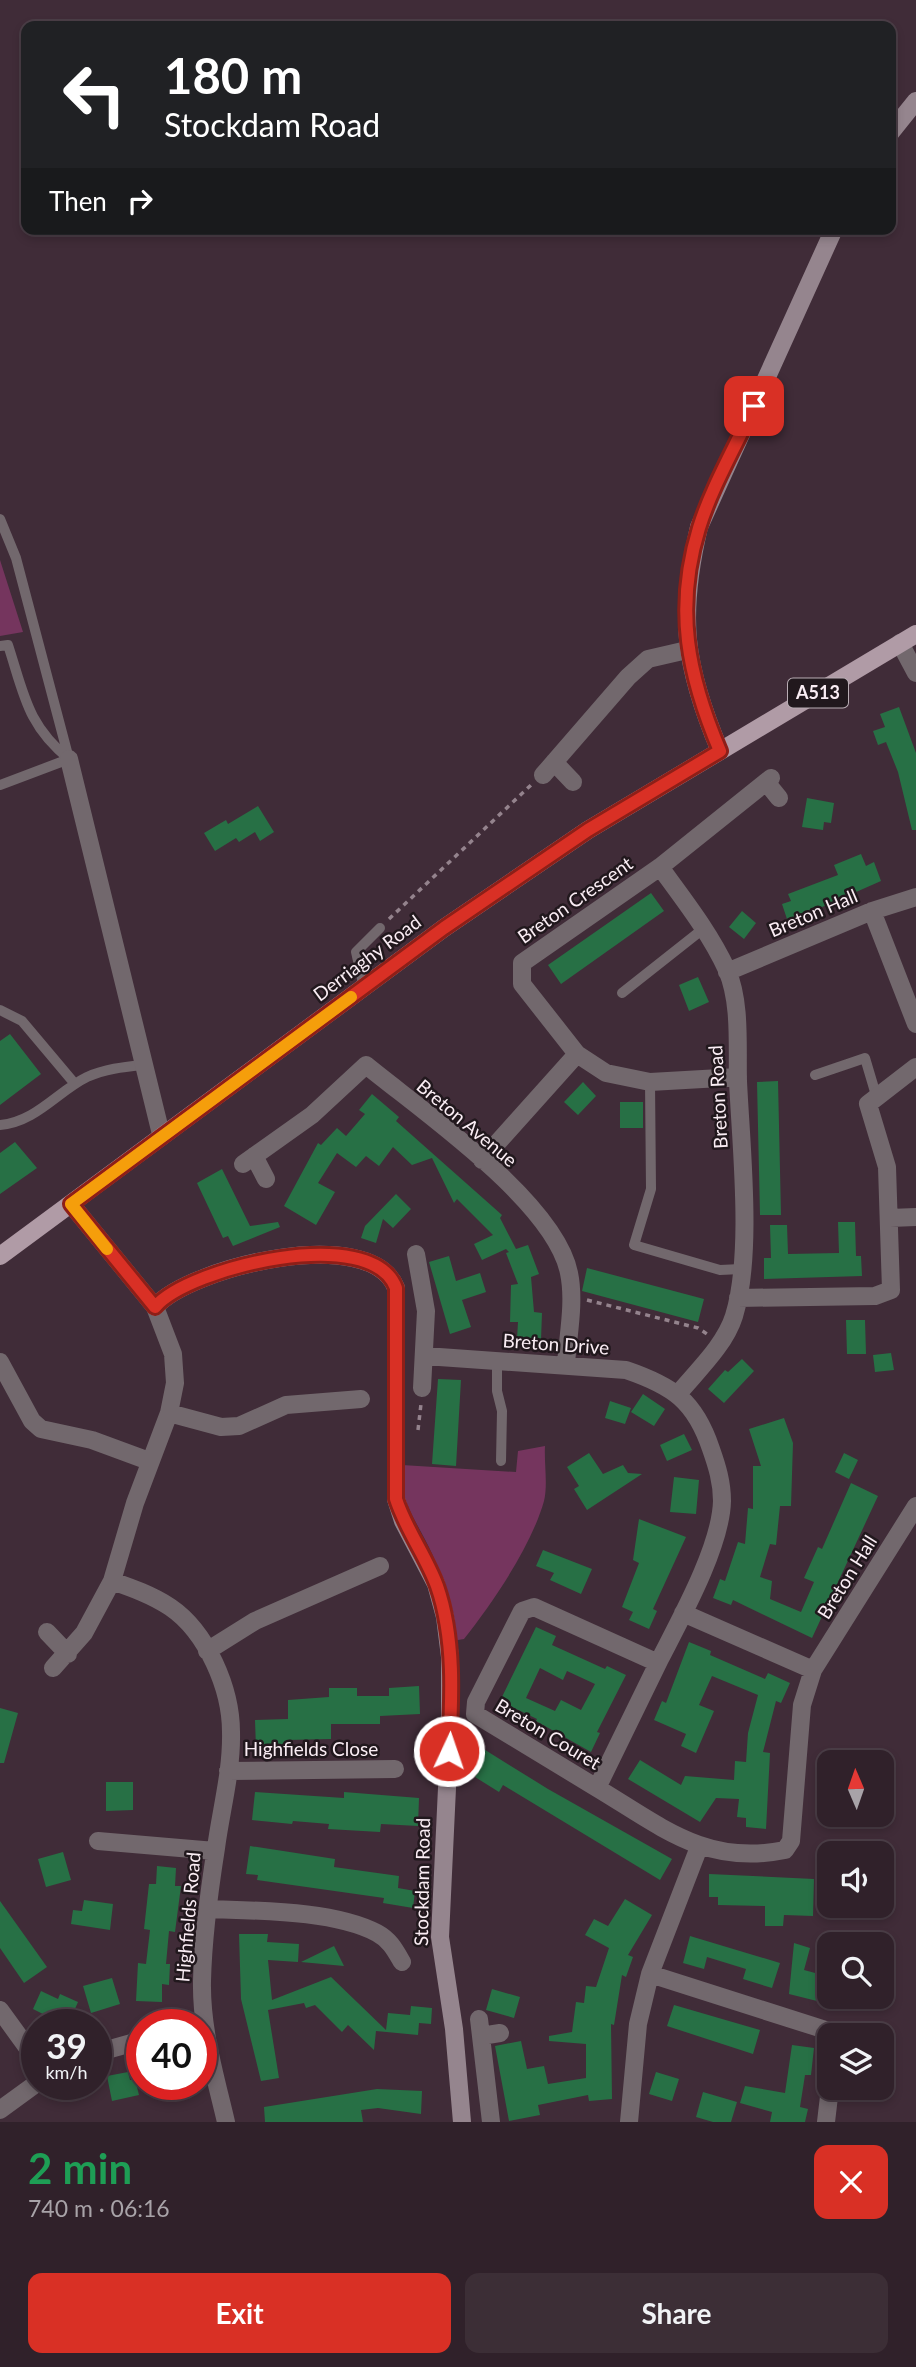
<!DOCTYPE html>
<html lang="en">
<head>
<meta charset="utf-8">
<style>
	:root { --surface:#30212a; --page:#3c2e36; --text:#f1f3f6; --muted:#a8a3a8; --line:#4b3e47; --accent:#d93025 }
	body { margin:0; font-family:Lato,sans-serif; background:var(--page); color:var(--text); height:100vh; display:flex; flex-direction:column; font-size:26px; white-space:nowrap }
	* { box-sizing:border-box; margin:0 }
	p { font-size:23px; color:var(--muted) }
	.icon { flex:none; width:38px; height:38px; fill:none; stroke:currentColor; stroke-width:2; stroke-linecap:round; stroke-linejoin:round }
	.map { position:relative; height:2122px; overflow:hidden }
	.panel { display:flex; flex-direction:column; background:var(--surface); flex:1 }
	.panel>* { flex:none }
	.hud { position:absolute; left:21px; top:21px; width:875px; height:214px; border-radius:14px; box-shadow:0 4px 10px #0003,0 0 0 2px var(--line); background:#202124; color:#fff; overflow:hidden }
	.needle { width:46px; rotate:358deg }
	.tools { position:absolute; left:817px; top:1750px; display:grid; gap:14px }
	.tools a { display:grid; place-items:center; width:77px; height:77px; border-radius:14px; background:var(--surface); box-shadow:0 4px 10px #0003,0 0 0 2px var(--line); font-size:35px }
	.speed { position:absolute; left:21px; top:2009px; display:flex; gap:14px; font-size:35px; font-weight:700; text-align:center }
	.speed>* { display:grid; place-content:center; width:91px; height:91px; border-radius:50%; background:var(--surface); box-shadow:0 4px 10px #0003,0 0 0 2px var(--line); line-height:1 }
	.speed small { font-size:18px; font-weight:400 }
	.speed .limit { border:10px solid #d22; background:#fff; color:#111 }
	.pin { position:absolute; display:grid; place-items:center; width:60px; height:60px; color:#fff; margin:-30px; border-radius:14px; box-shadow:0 4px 10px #0006 }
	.me { position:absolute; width:77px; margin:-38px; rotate:3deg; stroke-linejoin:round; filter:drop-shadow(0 0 5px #0008) }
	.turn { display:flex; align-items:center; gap:24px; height:147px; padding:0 28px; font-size:32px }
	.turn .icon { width:91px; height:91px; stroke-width:2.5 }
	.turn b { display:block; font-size:49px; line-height:60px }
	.then { display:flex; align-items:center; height:66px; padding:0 28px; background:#0003; gap:14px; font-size:26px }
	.round { display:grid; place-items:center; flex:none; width:74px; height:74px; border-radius:14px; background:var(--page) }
	.overview { display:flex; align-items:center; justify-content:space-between; height:119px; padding:0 28px }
	h1 { font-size:42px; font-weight:700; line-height:52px; color:#1e9e55 }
	.action { display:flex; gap:14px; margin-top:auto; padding:14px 28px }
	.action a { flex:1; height:80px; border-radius:14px; background:var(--accent); color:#fff; font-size:28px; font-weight:700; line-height:80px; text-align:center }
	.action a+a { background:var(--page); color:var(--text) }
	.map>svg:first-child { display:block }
</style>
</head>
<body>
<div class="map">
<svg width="916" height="2122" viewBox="0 0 916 2122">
	<rect width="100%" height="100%" fill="#402c38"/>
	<path fill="#75355e" d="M0,560l23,72 -23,4z
		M545,1446c-1,17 3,39 -1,55 -13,46 -51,101 -80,138l-12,2c-4,-30 -8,-57 -19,-85 -13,-31 -36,-55 -31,-91l114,7 2,-21z"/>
	<path fill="#277045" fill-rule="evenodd" d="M899,707l17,46v77h-4l-14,-58 -12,-30 -8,3 -5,-14 12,-4 -5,-13z
		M807,798l27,5 -3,20 -7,-1 -1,8 -21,-3z
		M258,806l16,26 -14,9 -5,-9 -16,10 -3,-4 -21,13 -11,-18 22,-13 2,4z
		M861,854l5,12 8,-4 7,19 -68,30 -26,8 -5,-15 9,-3 -3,-7 50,-19 -4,-10z
		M651,893l13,18 -103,73 -13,-19z
		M742,911l14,12 -12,16 -15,-12z
		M698,977l11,25 -20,9 -10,-26z
		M10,1034l31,40 -41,31v-64z
		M778,1081l3,134h-21l-3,-133z
		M583,1082l13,14 -18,19 -14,-13z
		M372,1094l27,23 -3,4 106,94 -2,3 16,31 12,-4 11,29 -8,3 3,35 8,1 -1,27 -24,-1 1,-17h-8l1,-37 7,-1 -12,-31 3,-1 -3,-3 -24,11 -8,-16 19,-9 -36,-36 -3,4 -22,-45 -20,7 -19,-18 -14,19 -13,-10 -10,11 -19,-14 -19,30 17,9 -19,33 -32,-19 34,-63 3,2 16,-17 9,8 19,-22 -6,-4z
		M620,1102h23v26h-23z
		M15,1142l22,26 -37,26v-41z
		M222,1169l28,57 28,-4 2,5 -47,19 -5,-10 -5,2 -26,-55z
		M396,1194l15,15 -18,19 -10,-9 -7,24 -15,-5 4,-12z
		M838,1222h17l1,34h5l1,20 -98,3v-21h7l-1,-33h17l1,29 51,-1z
		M449,1256l7,25 24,-8 6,19 -24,8 9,27 -21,7 -21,-72z
		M587,1268l117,31 -6,23 -116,-31z
		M846,1320h19l1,34h-19z
		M891,1353l3,17 -19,2 -2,-17z
		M742,1359l12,12 -30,32 -16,-14 17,-19 3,2z
		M438,1379l23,1 -5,86 -24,-2z
		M643,1394l22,15 -11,17 -23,-14z
		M610,1401l21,7 -6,16 -20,-6z
		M784,1418l9,25 -2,63h-11l-4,39 -6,-1 -10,33 12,4 -2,18 31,13 13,-30 -10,-4 14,-31 4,2 29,-66 27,13 -66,142 -79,-38 -2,5 -18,-7 7,-19 5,2 13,-39 7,2 3,-36 5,1v-43h8l-12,-37z
		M684,1434l8,16 -25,11 -7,-16z
		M589,1453l14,21 20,-9 5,8 14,1 -55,36 -13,-21 5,-3 -12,-19z
		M844,1453l14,7 -9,19 -14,-7z
		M674,1477l25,3 -3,34 -26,-2z
		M639,1519l47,18 -33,72 4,2 -8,18 -20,-9 4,-8 -11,-5 17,-44 -6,-3z
		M543,1550l49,19 -11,25 -31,-14 4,-7 -18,-7z
		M536,1627l20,9 -4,9 53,24 2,-3 19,9 -29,57 3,1 -9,19 -55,-31 1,-2 -37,-18zM540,1668l23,12 4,-9 28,13 -14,26 -20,-10 -6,11 -29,-13z
		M689,1642l22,9 -1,4 55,24 3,-6 22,10 -9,20 -5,-2 -13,51 7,1 -4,76 -20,-2v-9l-9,-1 2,-18 -23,-1 -16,24 -72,-43 12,-19 41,25 4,-9 49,4 1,-19 11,1 2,-29 10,-38 -46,-19 -13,29 15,6 -18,42 -15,-7 5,-12 -32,-14 8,-19 4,2z
		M419,1686l1,28 -40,2v8h-49v15l-45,1v7l-30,1 -1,-28 33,-1v-19l41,-3v-9h28v8h32v-8z
		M0,1708l18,5 -14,50h-4z
		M482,1748l66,41 124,70 -12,21 -157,-95 -4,7 -24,-15 4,-6 -8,-5z
		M106,1782h27v28l-27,1z
		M255,1792l89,6v-6l75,6 -1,28 -37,-2 -1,8 -52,-3 1,-5 -36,-3 -1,3 -40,-4z
		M250,1846l85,13 -1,8 65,9 -1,12 17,3 -2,17 -30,-5 1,-5 -127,-18 1,-5 -12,-1z
		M63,1852l8,28 -25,7 -8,-28z
		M157,1866l19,2 -1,18h6l-6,46 -6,-1 -3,33h4l-1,21 -7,-1v18l-26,-1 2,-38 8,1 4,-34 -6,-1 5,-45h7z
		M709,1874l105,5 -1,37 -29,-1 -1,11h-18v-20l-47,-1v-8h-9z
		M625,1899l27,16 -24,40 5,2 -7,20 -4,-2 -8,50 -3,-1 1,75 -23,2 -1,-6 -50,10 2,10 -31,6 -14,-75 26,-5 6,28 17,-3 4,18 38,-6v-34l-37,-3v-5l23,-4 4,-30 8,1 2,-17 10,1 13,-39 -24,-13 9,-16 14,7z
		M84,1900l29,4 -3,26 -39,-6 2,-14 9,1z
		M0,1901l47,66 -23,16 -24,-35z
		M239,1934h29l-1,8 32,2 -1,18 -30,-2 4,40 59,-23 55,53 2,-17 22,2 1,-9 21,2 -1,16 -12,-1 -1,12 -42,-4 -2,19 -26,-25 -6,7 -27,-27 -9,3 -2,-5 -36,7 11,68 -18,3 -20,-82z
		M690,1936l90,27 -8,25 -29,-9 3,-10 -39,-12 -3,12 -21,-6z
		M794,1943l16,5 -6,22 26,7 -5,26 -36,-9z
		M334,1946l10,20 -43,-4z
		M112,1978l8,26 -29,9 -8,-27z
		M492,1989l28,8 -6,21 -28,-8z
		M41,1991l17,8 2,-5 18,8 -10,23h-22l3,-8 -16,-8z
		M674,2005l86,25 -7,24 -86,-28z
		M792,2045l22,3 -3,27h-6l-5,32 8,2 -3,13h-35l2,-10 -32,-9 5,-17 40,7z
		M128,2072l2,8 5,-1 4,16 -27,6 -5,-25z
		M656,2072l23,7 -7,22 -23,-7z
		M377,2089l45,2 -1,23 -43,-6 -17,2 2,12h-98l-1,-15z
		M703,2092l34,10 -6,20h-18l-17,-5z"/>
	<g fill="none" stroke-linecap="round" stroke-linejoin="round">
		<path stroke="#94838d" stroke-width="3.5" stroke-dasharray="5 5" stroke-linecap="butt" d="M389,919l142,-134
			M587,1300l111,28 9,6
			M418,1430l3,-26"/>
		<path stroke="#72686d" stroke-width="10" d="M0,519l16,39 53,201
			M0,646l8,-1c16,49 19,80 61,114
			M0,785l69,-26
			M364,988l-8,-36 24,-24
			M622,993l81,-64
			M0,1010l22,11 53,63
			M815,1075l50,-17 11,37
			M650,1082l1,107 -17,56 86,25 21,-1
			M0,1125c36,-3 58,-34 87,-48 18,-8 36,-10 55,-12
			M497,1361v30l5,20 -1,50"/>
		<path stroke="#72686d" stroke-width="18" d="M900,643l16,30
			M69,759l92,375
			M554,762l19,20
			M543,775l85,-98 20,-18 39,-9
			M766,782l13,16
			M660,867c24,33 50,66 67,103 14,33 10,76 11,111 3,66 15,173 -4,235 -9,29 -37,55 -56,78
			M872,911l44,113
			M727,972l145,-61 44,-14
			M738,1077l-88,5 -44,-9 -29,-19 -55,-70v-21l138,-96 111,-89
			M254,1156l12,23
			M482,1160l95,-106
			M243,1164l69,-49 54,-50c56,46 189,137 203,208 6,29 -1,62 -3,91
			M890,1218l26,-1
			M416,1254l10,57 -4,77
			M738,1298l137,-2 16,-6 -4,-123 -19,-63 48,-37
			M425,1356l201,14c47,16 69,31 85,79 6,17 11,33 11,52 -1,45 -41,117 -62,158 -21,43 -42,86 -63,129l-122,-74 1,-12 46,-91 12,-4 124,56
			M0,1362l32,59 9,8 51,11 57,21
			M169,1413l52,14 18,-1 47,-21 75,-6
			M112,1581c20,7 40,14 58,26 37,25 61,82 61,125 1,39 -10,78 -15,116 -7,44 -13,89 -14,133 -1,48 13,94 24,141
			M683,1613l130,57
			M47,1632l21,22
			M207,1651l48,-30 125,-55
			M53,1668l31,-35 28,-52 23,-78 34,-90 6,-30 -2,-29 -18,-47 -84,-103
			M228,1771l167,-2
			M597,1788c65,39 109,78 188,62l6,-9 11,-136 11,-35 103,-164
			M98,1841l117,10
			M209,1909c49,2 124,1 168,24 13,7 18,17 25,29
			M650,1974l182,58v3
			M0,2010l37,51
			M479,2019l12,103
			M481,2036l19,-3
			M96,2053l46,-13
			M0,2110l37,-27
			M629,2122l9,-98 12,-50 49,-127
			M826,2122l4,-34"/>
		<path stroke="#95858e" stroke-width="18" d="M891,132l25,-31
			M720,751c-36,-85 -42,-134 -21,-224l135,-298
			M155,1307c34,-40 216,-84 241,-19v211l7,22 33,63 9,33 5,40v67l-10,213 14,92 8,93"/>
		<path stroke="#b09ba6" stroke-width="18" d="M0,1256l444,-328 144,-98 328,-196"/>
	</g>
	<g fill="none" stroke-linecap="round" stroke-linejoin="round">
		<defs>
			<path id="route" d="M449,1751c3,-54 6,-113 -12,-165 -11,-30 -31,-56 -41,-87v-211c-24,-65 -207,-21 -241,19l-84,-103 373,-276 144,-98 132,-79c-32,-75 -46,-142 -21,-223 13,-42 37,-82 55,-122"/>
		</defs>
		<use href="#route" stroke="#8d1f18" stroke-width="18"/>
		<use href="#route" stroke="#d93025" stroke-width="12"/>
		<path stroke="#f59e0b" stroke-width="12" d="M107,1249l-36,-45 280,-207"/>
	</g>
	<g text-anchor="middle" stroke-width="5" stroke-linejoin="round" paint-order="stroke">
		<rect fill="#21181d" stroke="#b9adb4" stroke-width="2" x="788" y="678.5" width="60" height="29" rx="5"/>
		<g font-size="18" font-weight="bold" fill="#faedf4">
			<text x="818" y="699">A513</text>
		</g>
		<g font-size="19" fill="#faedf4" stroke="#21181d">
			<text transform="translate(575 900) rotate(-35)" y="7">Breton Crescent</text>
			<text transform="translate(813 913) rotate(-23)" y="7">Breton Hall</text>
			<text transform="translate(367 958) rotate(-37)" y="7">Derriaghy Road</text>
			<text transform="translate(718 1097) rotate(-93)" y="7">Breton Road</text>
			<text transform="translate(467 1123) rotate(40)" y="7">Breton Avenue</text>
			<text transform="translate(556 1344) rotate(4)" y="7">Breton Drive</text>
			<text transform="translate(847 1577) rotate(-58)" y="7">Breton Hall</text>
			<text transform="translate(548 1734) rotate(31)" y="7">Breton Couret</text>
			<text x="311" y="1756">Highfields Close</text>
			<text transform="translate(422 1882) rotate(-89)" y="7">Stockdam Road</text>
			<text transform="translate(188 1917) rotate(-85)" y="7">Highfields Road</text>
		</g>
	</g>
</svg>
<div class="tools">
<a><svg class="needle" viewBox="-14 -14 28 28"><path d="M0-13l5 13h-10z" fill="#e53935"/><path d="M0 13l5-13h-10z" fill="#a8a3a8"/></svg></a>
<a><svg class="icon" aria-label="sound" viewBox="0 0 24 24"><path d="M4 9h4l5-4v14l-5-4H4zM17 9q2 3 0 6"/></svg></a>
<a><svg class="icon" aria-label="search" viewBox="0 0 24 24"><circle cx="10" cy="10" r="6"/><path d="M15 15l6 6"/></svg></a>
<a><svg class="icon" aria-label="layers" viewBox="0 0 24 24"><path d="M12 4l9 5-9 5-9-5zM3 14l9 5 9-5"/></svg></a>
</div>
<div class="speed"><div>39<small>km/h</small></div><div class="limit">40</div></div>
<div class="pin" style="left:754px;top:406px;background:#d93025"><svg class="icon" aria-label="arrive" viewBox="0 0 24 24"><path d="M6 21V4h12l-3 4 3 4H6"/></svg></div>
<svg class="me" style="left:449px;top:1751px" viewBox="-20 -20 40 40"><circle r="17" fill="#d93025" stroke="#fff" stroke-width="3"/><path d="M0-11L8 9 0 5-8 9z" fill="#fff"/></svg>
<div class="hud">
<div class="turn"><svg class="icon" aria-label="left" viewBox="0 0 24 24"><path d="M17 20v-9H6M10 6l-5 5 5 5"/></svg><div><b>180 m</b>Stockdam Road</div></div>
<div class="then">Then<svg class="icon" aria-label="right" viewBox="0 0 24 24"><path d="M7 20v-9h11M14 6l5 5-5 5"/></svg></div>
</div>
</div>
<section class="panel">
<div class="overview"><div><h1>2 min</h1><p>740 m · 06:16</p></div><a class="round" style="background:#d93025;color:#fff"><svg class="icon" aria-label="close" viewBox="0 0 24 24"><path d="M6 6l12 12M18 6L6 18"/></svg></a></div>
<div class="action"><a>Exit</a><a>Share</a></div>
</section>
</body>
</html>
